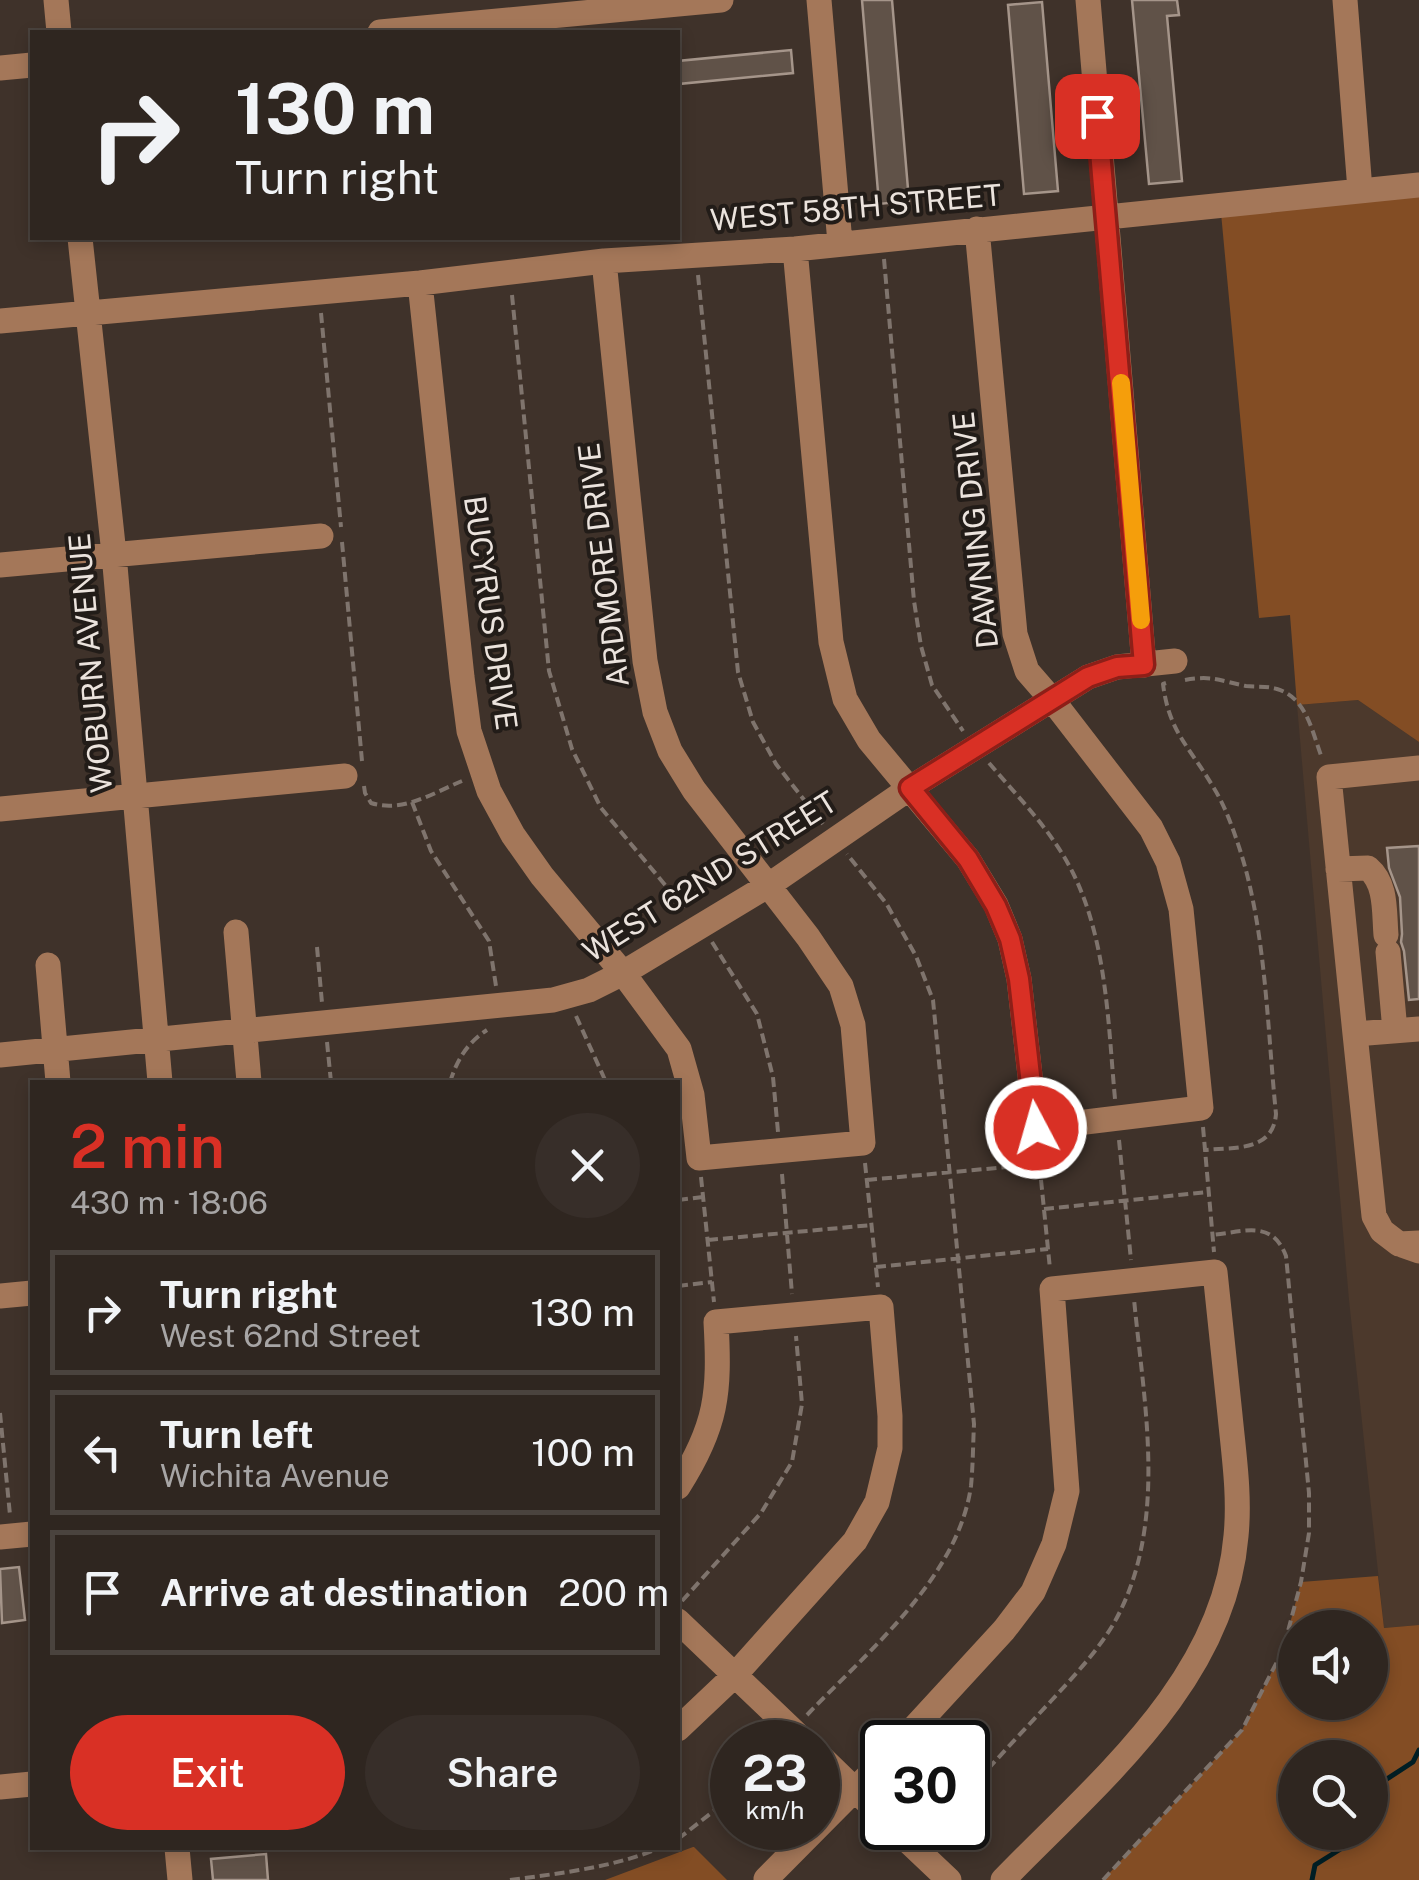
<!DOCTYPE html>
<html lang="en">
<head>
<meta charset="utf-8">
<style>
	:root { --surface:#2f2620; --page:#372e29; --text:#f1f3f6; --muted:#a7a5a5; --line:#4a433e; --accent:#d93025 }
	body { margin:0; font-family:"Public Sans",sans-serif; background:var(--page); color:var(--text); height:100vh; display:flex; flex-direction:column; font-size:38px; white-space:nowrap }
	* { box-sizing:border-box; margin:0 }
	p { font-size:32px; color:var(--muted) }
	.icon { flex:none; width:55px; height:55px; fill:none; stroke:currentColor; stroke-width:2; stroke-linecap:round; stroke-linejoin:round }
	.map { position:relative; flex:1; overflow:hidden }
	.details { position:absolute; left:30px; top:1080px; width:650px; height:770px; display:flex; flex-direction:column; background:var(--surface); border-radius:0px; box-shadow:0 5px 15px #0003,0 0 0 2px var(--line) }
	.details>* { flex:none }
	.banner { position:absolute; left:30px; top:30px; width:650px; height:210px; border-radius:0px; box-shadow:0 5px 15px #0003,0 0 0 2px var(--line); background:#2f2620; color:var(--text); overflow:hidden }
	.fabs { position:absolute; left:1278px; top:1610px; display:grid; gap:20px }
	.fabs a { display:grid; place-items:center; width:110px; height:110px; border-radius:50%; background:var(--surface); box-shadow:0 5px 15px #0003,0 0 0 2px var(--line); font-size:50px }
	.speed { position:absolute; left:710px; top:1720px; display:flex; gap:20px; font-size:50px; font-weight:700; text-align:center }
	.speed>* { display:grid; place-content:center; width:130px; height:130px; border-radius:50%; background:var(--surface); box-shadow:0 5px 15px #0003,0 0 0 2px var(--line); line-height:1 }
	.speed small { font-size:25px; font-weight:400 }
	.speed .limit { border:5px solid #111; border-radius:15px; background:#fff; color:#111 }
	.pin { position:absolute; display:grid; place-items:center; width:85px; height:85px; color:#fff; margin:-42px; border-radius:20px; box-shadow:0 5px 15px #0006 }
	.me { position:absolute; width:110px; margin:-55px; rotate:354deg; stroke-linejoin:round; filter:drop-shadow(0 0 8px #0008) }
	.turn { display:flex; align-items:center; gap:35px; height:210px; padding:0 40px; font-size:45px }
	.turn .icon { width:130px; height:130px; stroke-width:2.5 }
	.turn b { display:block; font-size:70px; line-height:85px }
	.round { display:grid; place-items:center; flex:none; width:105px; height:105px; border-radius:52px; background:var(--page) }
	.headline { display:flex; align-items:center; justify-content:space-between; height:170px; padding:0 40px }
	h1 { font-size:60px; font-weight:600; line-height:75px; color:var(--accent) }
	.primary-button { display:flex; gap:20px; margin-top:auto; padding:20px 40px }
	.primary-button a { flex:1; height:115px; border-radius:60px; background:var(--accent); color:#fff; font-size:40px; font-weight:600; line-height:115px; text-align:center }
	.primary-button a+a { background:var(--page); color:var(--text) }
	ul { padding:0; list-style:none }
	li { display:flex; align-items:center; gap:30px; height:125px; margin:0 20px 15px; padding:0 20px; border:5px solid var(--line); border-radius:0px }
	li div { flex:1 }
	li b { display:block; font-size:38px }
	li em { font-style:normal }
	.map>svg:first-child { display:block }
</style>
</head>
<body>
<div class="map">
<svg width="1419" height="1880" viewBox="0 0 1419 1880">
	<rect width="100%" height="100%" fill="#3f322a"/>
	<path fill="#4c392c" d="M1358,700l61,42v883l-35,3 -35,-328 -52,-595z"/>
	<path fill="#834d24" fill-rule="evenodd" d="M1419,195v547l-61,-42 -61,5 -7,-90 -31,3 -38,-405z
		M1378,1576l6,52 35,-3v255h-316l139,-150 41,-80 18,-68zM1295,1628h75v74h-75zM1295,1758h75v74h-75z
		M694,1847l33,33h-122l88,-33z"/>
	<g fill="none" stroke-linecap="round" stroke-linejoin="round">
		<path stroke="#001e24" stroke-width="5" d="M1370,1790l43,-28 6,-12
			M1312,1880l3,-15 40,-25 6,-8"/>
	</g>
	<path fill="#605248" stroke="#a5958a" stroke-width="2.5" d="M862,0h30l17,201 -30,3z
		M1132,0h45l2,15 -12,1 15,165 -33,3z
		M1042,2l16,189 -34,3 -16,-189z
		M791,50l2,23 -115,11v-23z
		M1419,846v153l-10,1 -5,-49 -3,-9 1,-8 -2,-37 -11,-29 -2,-20z
		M19,1567l6,53 -23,3 -2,-54z
		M266,1854l2,26h-55l-2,-21z"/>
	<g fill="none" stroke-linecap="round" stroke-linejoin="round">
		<path stroke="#7f746d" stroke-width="4" stroke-dasharray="10 5" stroke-linecap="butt" d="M884,259l30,342 7,45 11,39 31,46
			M698,275l40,397 15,50 23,42 47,60
			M512,295l37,376 23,78 29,59 85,102
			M321,313l20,214
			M342,542l20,219
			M1185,680c28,-5 35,1 61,6 11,1 21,0 31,3 30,9 35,43 45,69
			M1166,683l-3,1c6,48 26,62 49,101 11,17 19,38 25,56 29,83 30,185 39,273 -3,38 -42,33 -71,36
			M989,763c30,35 63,68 84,110 34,69 35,150 42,226
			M364,786l1,7 6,10c32,10 62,-10 91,-22
			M412,802l19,49 58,90 7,45
			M712,942l45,72 16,63 5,55
			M317,947l5,56
			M576,1016l30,66
			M327,1042l4,40
			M450,1082c7,-22 17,-39 37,-52
			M1203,1127l11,125
			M1119,1140l12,120
			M1038,1150l12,119
			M865,1163l13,124
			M782,1174l10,120
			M701,1177l13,125
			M867,1180l172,-16
			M678,1200l25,-3
			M1044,1209l164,-17
			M708,1240l164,-15
			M876,1267l172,-18
			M678,1286l34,-4
			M0,1413l10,102
			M682,1601l79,-88 31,-51 10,-58 -6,-68
			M807,1715c61,-64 151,-137 164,-229 2,-21 2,-42 3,-62l-41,-424 -17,-44 -30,-53 -39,-49
			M968,1791c27,-30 55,-60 83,-90 22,-24 46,-49 63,-78 55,-98 30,-218 20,-324
			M678,1839l37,-29 17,-18
			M510,1880c51,-7 101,-12 150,-32
			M1103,1880l139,-150 41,-80 18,-68 8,-49v-40l-23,-237c-14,-37 -42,-24 -74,-21"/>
		<path stroke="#a47759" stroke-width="25" d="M56,0l3,32
			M819,0l21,243
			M1088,0l56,665
			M1345,0l15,190
			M380,32l341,-32
			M0,68l32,-3
			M80,238l34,316 46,528
			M795,249l36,393 14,57 24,41 99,119 28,46 14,34 9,40 17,149 165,-20 -20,-199 -13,-47 -17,-34 -98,-127 -26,-30 -12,-37 -38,-405
			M420,283l42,394 7,54 20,60 24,44 29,41 81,97 56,76 13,46 7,63 164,-15 -10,-118 -12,-39 -33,-49 -114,-147 -24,-39 -15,-39 -10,-51 -41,-400
			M0,321l420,-38 184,-22 191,-12 624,-64
			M0,565l321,-29
			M0,809l345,-33
			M1338,869l30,-1c19,16 16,44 18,67
			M236,932l13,150
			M1388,952l7,79
			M48,965l10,117
			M1355,1034l-26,-257 90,-9
			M0,1055l553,-55 36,-10 34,-17 146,-88 141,-97 178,-111 29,-10 58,-6
			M1419,1243l-20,1 20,7
			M1399,1244l-17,-13 -8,-15 -19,-182 64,-5
			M0,1296l32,-3
			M678,1487c39,-61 42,-94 38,-165l165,-15 9,109v32l-13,54 -22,39 -121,135 -56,53
			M0,1537l32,-3
			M678,1621l127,121
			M901,1742l103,-112 29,-38 21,-48 13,-53 -15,-202 163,-17c5,48 10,96 15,143 4,41 10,81 6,121 -12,145 -139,247 -233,344
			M818,1754l64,62
			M0,1787l32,-3
			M894,1828l55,52
			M177,1848l3,32
			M766,1879l116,-117"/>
	</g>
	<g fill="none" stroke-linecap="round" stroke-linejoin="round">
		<defs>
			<path id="route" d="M1036,1128l-17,-149 -9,-40 -14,-33 -28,-47 -58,-71 178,-111 29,-10 27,-2 -47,-549"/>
		</defs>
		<use href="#route" stroke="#8d1f18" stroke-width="25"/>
		<use href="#route" stroke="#d93025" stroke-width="18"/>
		<path stroke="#f59e0b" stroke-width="18" d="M1121,383l20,237"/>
	</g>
	<g text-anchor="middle" stroke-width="8" stroke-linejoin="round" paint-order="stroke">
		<g font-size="30" fill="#ebe3dd" stroke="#221c18">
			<text transform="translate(856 208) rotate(-5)" y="10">WEST 58TH STREET</text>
			<text transform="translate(976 530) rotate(-96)" y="10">DAWNING DRIVE</text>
			<text transform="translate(604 565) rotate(-97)" y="10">ARDMORE DRIVE</text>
			<text transform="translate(490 613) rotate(82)" y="10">BUCYRUS DRIVE</text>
			<text transform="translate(91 663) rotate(-95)" y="10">WOBURN AVENUE</text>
			<text transform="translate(710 877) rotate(-32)" y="10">WEST 62ND STREET</text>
		</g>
	</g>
</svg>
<div class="fabs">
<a><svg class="icon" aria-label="sound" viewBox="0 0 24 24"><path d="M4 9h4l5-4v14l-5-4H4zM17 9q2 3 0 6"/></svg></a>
<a><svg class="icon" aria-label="search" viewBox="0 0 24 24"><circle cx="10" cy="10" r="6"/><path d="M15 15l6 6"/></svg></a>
</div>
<div class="speed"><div>23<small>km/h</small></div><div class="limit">30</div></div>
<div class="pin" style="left:1097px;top:116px;background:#d93025"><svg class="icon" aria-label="arrive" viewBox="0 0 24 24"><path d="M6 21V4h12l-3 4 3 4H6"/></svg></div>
<svg class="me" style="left:1036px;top:1128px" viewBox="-20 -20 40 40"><circle r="17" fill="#d93025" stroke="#fff" stroke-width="3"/><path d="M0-11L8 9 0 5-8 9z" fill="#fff"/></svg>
<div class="banner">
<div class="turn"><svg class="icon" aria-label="right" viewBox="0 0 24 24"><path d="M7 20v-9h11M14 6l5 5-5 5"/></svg><div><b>130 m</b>Turn right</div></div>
</div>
<section class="details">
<div class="headline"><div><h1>2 min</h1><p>430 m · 18:06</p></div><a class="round"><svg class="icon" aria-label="close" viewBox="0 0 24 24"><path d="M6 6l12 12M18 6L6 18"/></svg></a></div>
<ul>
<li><svg class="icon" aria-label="right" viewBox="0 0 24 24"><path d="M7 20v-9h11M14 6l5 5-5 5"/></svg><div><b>Turn right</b><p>West 62nd Street</p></div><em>130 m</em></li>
<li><svg class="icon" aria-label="left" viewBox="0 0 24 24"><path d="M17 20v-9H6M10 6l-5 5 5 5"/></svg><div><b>Turn left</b><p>Wichita Avenue</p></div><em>100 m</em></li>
<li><svg class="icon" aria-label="arrive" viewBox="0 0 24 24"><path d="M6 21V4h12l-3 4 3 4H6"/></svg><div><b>Arrive at destination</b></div><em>200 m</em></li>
</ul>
<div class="primary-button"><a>Exit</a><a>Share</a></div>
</section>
</div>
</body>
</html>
